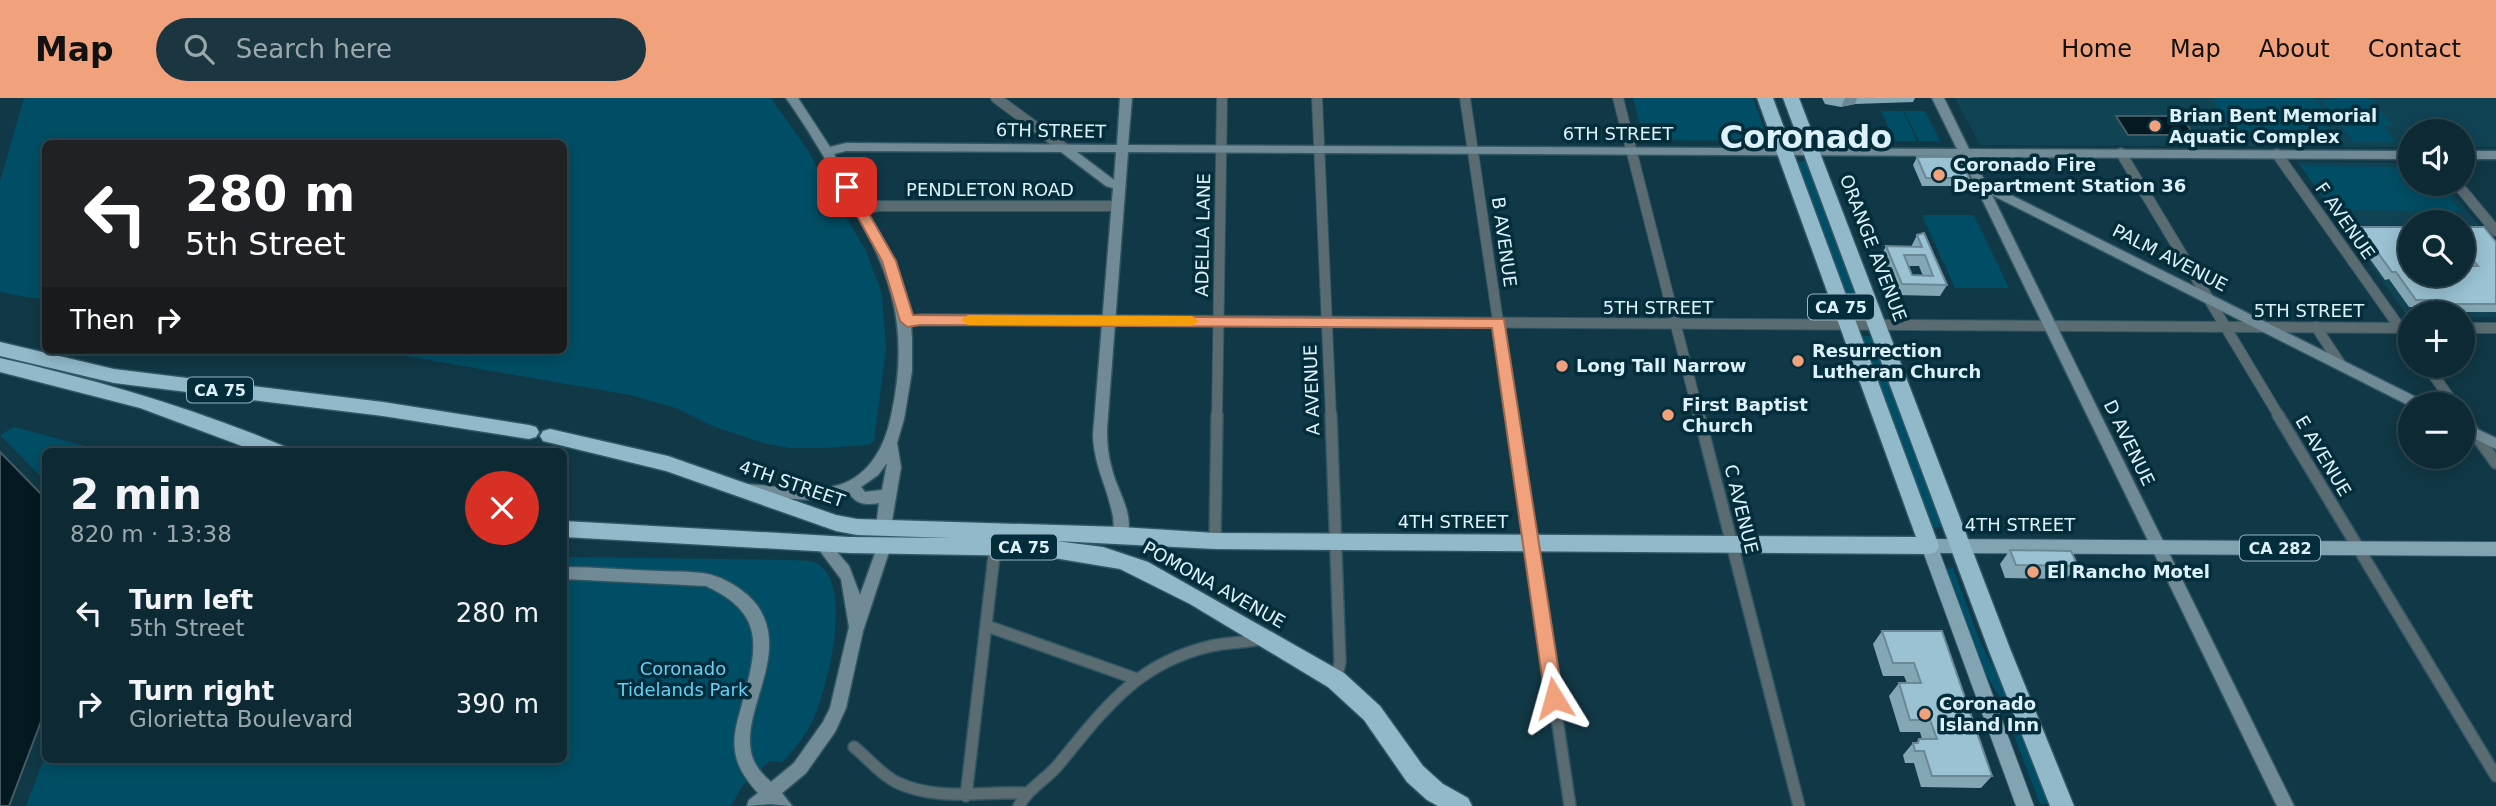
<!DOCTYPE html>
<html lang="en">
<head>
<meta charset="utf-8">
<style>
	:root { --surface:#0d2a34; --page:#1b3640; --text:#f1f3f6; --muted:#9aa7ac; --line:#2d464f; --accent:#f1a17c }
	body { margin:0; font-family:"DejaVu Sans",sans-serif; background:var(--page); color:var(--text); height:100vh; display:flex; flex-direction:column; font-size:26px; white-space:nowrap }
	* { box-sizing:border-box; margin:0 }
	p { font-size:23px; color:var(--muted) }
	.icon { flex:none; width:38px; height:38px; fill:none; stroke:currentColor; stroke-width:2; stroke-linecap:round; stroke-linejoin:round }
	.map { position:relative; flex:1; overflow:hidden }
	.details { position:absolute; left:42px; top:350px; width:525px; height:315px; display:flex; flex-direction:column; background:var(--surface); border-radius:10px; box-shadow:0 4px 18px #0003,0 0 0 2px var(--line) }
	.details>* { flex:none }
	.top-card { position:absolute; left:42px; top:42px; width:525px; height:214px; border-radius:10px; box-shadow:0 4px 18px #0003,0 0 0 2px var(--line); background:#202124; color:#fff; overflow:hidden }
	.controls { position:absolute; left:2398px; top:21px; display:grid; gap:14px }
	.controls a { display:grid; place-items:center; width:77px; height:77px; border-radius:50%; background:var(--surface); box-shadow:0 4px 18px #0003,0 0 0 2px var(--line); font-size:35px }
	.pin { position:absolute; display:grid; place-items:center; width:60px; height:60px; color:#fff; margin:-30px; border-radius:14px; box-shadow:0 4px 10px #0006 }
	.me { position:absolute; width:77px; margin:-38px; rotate:352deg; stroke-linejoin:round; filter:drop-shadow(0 0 5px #0008) }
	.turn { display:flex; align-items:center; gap:24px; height:147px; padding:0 28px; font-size:32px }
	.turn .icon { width:91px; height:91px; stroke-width:2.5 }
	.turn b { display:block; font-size:49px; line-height:60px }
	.then { display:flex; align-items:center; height:66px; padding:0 28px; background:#0003; gap:14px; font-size:26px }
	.round { display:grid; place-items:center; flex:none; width:74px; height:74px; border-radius:37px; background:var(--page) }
	.summary { display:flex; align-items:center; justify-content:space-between; height:119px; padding:0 28px }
	h1 { font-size:42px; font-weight:700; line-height:52px }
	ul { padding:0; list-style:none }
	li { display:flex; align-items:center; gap:21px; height:91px; padding:0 28px }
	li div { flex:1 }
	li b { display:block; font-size:26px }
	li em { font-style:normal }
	header { display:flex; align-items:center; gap:42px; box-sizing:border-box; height:98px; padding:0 35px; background:var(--accent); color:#111 }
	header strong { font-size:33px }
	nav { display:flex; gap:38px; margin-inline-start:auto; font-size:24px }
	.search { width:490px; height:63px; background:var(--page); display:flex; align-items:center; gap:18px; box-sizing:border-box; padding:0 24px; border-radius:38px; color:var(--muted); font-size:26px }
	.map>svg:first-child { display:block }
</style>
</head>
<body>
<header>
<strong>Map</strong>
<div class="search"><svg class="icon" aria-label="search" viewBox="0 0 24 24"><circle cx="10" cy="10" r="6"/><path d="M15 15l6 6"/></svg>Search here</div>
<nav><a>Home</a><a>Map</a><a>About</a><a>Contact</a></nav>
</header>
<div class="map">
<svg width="2496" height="708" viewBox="0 0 2496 708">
	<rect width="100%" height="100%" fill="#113846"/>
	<path fill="#104354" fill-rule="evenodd" d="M1955,0h541v49h-34v-16h-52v16l-430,-2z
		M2297,64l113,1v21h35l51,62v71h-34v-4h-52l-2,4zM2410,124h52v53h-52z"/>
	<path fill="#004e65" d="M24,0h747l34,48 61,105 16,43 4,54 -12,93 -6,4 -44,3h-34l-24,-4 -51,-17 -39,-19 -46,-13 -259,-45h193v-206h-518l-1,156 -41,-7 -4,-2v-109z
		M1633,0h120l15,43 -124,-1z
		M2212,0h103l10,14 4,12c-11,33 -64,15 -86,5l1,3h-9z
		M2334,0h36l23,28h-10l13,16h-43l-31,-42z
		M1881,13h22l14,30h-22z
		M1904,13h21l15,30h-21z
		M1796,63h10l11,31 7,9 42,110h-14z
		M2301,68l109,1v17h29l22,27 -129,-1z
		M1922,117h52l35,73h-54z
		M1860,238h15l72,191h-15z
		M14,329l90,24 -58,1 -1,29 -45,-46z
		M564,459l230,3c6,1 16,0 22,3 38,19 12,119 0,150 -7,18 -20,35 -34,49l-12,-1 -27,24 -12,21h-705l19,-50 1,4h518z
		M1953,470c12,30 21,63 36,91 23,45 52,95 58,145h-7l-41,-108 -17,-28 -36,-99z"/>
	<path fill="#041922" stroke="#455a63" stroke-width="2" d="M2116,18h65l13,19h-66z
		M0,354l46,47 -1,212 -36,95h-9z"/>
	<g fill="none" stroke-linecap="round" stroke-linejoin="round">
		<defs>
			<path id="street-far1" d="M996,0l68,50
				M1317,0l14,318
				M1465,0l47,318
				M1618,0l81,318
				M2121,55l158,263
				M2277,56l133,188
				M2457,86l39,47
				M861,111l18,-3h239
				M907,224l14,-3 1489,9
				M2316,229l26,39
				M2462,230h34
				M2427,268l27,38
				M1217,318l5,-318"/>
			<path id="street" d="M1331,317l9,247 -4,18
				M1512,317l58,391
				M1699,317l100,391
				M2278,317l218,361
				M2462,318l34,47
				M1215,443l2,-126
				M987,528l147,52
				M854,649c14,11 26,27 42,35 41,20 87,9 130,11
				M966,698l28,-240
				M1019,708c9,-18 28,-27 40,-42 46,-56 78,-101 152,-118 18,-4 36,-3 53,-8"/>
			<path id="secondary" d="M786,0h12l32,49 16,-4 271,2 3,-47h12l-4,47 829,4 -25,-51h12l25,51 441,2v8l-437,-2 12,25 437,218 2,4h-14v2l-418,-211 302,611h-17l-316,-650 -833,-4 -21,277c0,13 1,27 5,40 5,22 24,47 14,70l-5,2 -5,-2c-4,-8 -1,-18 -4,-27 -6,-28 -18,-47 -19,-77l20,-247 -7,-2 -45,-34 -215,-1 -12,3 59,104 17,52 2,29v32l-8,48 -7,24 4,24 -11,66 -5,2 -5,-2 -3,-14 2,-16c-13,2 -22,2 -30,-10l-37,7 -69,-4 -5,-2 -2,-4 2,-4 5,-2c31,1 65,10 96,1 31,-10 46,-39 52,-69 21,-95 -3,-151 -51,-232 -17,-29 -34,-58 -54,-86zM1077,54h39l-2,28zM887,365l-5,27 -17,2 -4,-5 17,-12z
				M2462,53h34v8h-34z
				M2462,324l34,16v11l-34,-16z
				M821,439l5,2 23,27 11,29 19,-53 5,-2 5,2 2,4 -28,85 -17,77 -11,24 -29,41 -24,20 10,13 -22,-2 -23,2 2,-6 9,-7c-11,-12 -21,-26 -23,-42 -2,-15 2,-29 6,-43 15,-57 28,-93 -35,-122l-142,-7v-12c32,0 64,3 96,4 15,1 33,0 48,3 18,4 38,17 49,31 35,50 -18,106 -5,151 3,10 11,19 19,26l23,-19 29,-41 7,-14 19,-81 -8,-48 -27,-36 2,-4z"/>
			<path id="primary" d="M1929,441l567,3v14l-556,-3 94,253h-18l-95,-260 2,-5z"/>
			<path id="highway" d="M1757,0h16l166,448 -3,6 -7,2 -714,-5 -159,-8 47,6 45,15 196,111 36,33 43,60 20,18 25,14 4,8h-34l-11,-6 -20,-18 -43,-62 -36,-33 -138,-83 -70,-35 -78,-13 -193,-3 -285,-16v-16l285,16 103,1 -95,-3 -21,-4 -170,-60 -123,-30 -3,-5 3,-5 7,-2 118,27 168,59 21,4 264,8 94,6 701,4z
				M1783,0h16l212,553 63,155h-24l-61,-155z
				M0,244l114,27 269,33 146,23 7,2 3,5 -3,5 -7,2 -146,-23 -269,-33 -114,-27z
				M0,260c98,22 193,50 286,89l2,5h-30l-118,-44 -140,-36z"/>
		</defs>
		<use href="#street-far1" stroke="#315663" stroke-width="12"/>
		<use href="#street" stroke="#315663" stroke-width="14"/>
		<use href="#secondary" stroke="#315663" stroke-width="3"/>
		<use href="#primary" stroke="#315663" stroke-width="2"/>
		<use href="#highway" stroke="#315663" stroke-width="3"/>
		<use href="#street-far1" stroke="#5b6b72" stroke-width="10"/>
		<use href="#street" stroke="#5b6b72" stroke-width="11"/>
		<use href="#secondary" fill="#718b96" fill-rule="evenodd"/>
		<use href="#primary" fill="#82a3b1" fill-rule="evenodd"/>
		<use href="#highway" fill="#91b9ca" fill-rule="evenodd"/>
	</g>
	<path fill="#84a7b5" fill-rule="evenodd" d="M1822,0h93l-2,4 -58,2 -14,3 -16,-3z
		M1917,59l52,21 -4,8h-43l-9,-21z
		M2359,129l51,48 55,-9 -3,-3v-36l34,15v70h-69l-3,-5h-15l-20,-28 -4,1 -33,-46z
		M1917,137l30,50 -7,11 -44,-1 -16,-37 6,-12 25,1zM1908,168h11l4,10 -11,-1z
		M2010,452l68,16 -12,13 -61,-1 -5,-14z
		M1882,533h60l50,145 -11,12 -60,-1 -7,-24h-9l-2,-8 10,-12h3l3,-4h3l-2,-7h-20l-11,-36 10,-13h8l-3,-7h-21l-10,-32z"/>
	<path fill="#6c8894" d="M1845,0h12l-2,6 -14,3z"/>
	<path fill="#9ac2d3" stroke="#6c8894" stroke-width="2" fill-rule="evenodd" d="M1917,59h42l10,21h-43z
		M2359,129h44l7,10v38h52v-9h16l-16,-20v-19h22l12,15v62h-61l-4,-4h-15l-20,-28h-4z
		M1924,135l23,52 -45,-1 -16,-38 36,1 -5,-12zM1904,157h21l8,21 -21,-1z
		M2010,452l61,1 7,15 -62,-1z
		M1882,533h60l50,145h-60l-8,-25h-9l-2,-8h5l1,-4h18l-7,-19h-20l-11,-37h22l-7,-20h-21z"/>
	<path fill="#f1a17c" stroke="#9d6951" stroke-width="2" d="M847,84l5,2 44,77 17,54 591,4 59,379 -3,5 -6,3 -6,-3 -3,-5 -53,-370 -571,-3 -14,2 -7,-6 -18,-60 -41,-74z"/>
	<path fill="#f59e0b" d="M968,217l224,1 7,5 -7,5 -224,-1 -7,-5z"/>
	<g fill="#f1a17c" stroke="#042d3b" stroke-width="2.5">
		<circle cx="2155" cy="28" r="7"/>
		<circle cx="1939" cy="77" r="7"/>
		<circle cx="1798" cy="263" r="7"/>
		<circle cx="1562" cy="268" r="7"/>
		<circle cx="1668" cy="317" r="7"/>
		<circle cx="2033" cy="474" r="7"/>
		<circle cx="1925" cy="616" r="7"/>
	</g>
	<g text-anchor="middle" stroke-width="7" stroke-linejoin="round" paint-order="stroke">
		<g fill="#042d3b" stroke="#9bb6c1" stroke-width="2">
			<rect x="1808" y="196.5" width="66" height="25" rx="5"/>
			<rect x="187" y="279.5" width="66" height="25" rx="5"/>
			<rect x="991" y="436.5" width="66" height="25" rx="5"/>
			<rect x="2240" y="437.5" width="80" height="25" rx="5"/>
		</g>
		<g font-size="16" font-weight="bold" fill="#dcf1fa">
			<text x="1841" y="215">CA 75</text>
			<text x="220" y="298">CA 75</text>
			<text x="1024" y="455">CA 75</text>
			<text x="2280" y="456">CA 282</text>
		</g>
		<g font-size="18" font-weight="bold" fill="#dcf1fa" stroke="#042d3b" text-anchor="start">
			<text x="2169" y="24">Brian Bent Memorial<tspan x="2169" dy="21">Aquatic Complex</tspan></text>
			<text x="1953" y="73">Coronado Fire<tspan x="1953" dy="21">Department Station 36</tspan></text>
			<text x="1812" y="259">Resurrection<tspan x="1812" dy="21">Lutheran Church</tspan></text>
			<text x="1576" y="274">Long Tall Narrow</text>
			<text x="1682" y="313">First Baptist<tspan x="1682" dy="21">Church</tspan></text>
			<text x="2047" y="480">El Rancho Motel</text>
			<text x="1939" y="612">Coronado<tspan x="1939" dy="21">Island Inn</tspan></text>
		</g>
		<g font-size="18" fill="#dcf1fa" stroke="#042d3b">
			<text transform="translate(1051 33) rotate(1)" y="6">6TH STREET</text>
			<text x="1618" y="42">6TH STREET</text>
			<text x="990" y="98">PENDLETON ROAD</text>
			<text transform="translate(2345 123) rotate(55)" y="6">F AVENUE</text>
			<text transform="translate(1203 137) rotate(-89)" y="6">ADELLA LANE</text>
			<text transform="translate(1504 144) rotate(82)" y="6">B AVENUE</text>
			<text transform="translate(1873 150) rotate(69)" y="6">ORANGE AVENUE</text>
			<text transform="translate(2170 160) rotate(27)" y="6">PALM AVENUE</text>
			<text x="1658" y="216">5TH STREET</text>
			<text x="2309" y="219">5TH STREET</text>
			<text transform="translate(1312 292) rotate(-92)" y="6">A AVENUE</text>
			<text transform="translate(2129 345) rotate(64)" y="6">D AVENUE</text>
			<text transform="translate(2323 358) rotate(59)" y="6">E AVENUE</text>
			<text transform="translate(792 386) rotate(19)" y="6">4TH STREET</text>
			<text transform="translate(1741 411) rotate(76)" y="6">C AVENUE</text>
			<text x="1453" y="430">4TH STREET</text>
			<text x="2020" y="433">4TH STREET</text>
			<text transform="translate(1214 487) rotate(29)" y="6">POMONA AVENUE</text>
		</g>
		<g font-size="18" fill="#67cff7" stroke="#042d3b">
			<text x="683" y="577">Coronado<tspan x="683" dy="21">Tidelands Park</tspan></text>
		</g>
		<g font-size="32" font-weight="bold" fill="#dcf1fa" stroke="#042d3b">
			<text x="1806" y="50">Coronado</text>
		</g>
	</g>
</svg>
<div class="controls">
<a><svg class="icon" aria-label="sound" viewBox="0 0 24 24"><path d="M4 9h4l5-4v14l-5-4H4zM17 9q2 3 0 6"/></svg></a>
<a><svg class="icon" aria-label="search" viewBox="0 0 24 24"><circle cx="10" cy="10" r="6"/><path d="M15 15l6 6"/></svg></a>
<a>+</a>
<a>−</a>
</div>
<div class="pin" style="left:847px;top:89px;background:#d93025"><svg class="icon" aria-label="arrive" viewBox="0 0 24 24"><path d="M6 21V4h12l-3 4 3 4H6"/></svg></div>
<svg class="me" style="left:1554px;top:600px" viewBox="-20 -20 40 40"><path d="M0-17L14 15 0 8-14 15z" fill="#f1a17c" stroke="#fff" stroke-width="4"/></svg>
<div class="top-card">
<div class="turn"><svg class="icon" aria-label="left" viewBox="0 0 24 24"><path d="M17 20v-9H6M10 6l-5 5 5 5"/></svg><div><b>280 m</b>5th Street</div></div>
<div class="then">Then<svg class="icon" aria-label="right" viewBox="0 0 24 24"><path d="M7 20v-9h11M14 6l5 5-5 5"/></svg></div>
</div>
<section class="details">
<div class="summary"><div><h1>2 min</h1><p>820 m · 13:38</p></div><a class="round" style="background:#d93025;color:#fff"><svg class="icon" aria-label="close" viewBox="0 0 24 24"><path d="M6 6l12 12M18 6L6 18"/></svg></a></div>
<ul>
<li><svg class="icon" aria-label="left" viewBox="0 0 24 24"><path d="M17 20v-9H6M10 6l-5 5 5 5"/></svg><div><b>Turn left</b><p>5th Street</p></div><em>280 m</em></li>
<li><svg class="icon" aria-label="right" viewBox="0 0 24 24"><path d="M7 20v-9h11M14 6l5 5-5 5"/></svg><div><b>Turn right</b><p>Glorietta Boulevard</p></div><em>390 m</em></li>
</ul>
</section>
</div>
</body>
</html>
